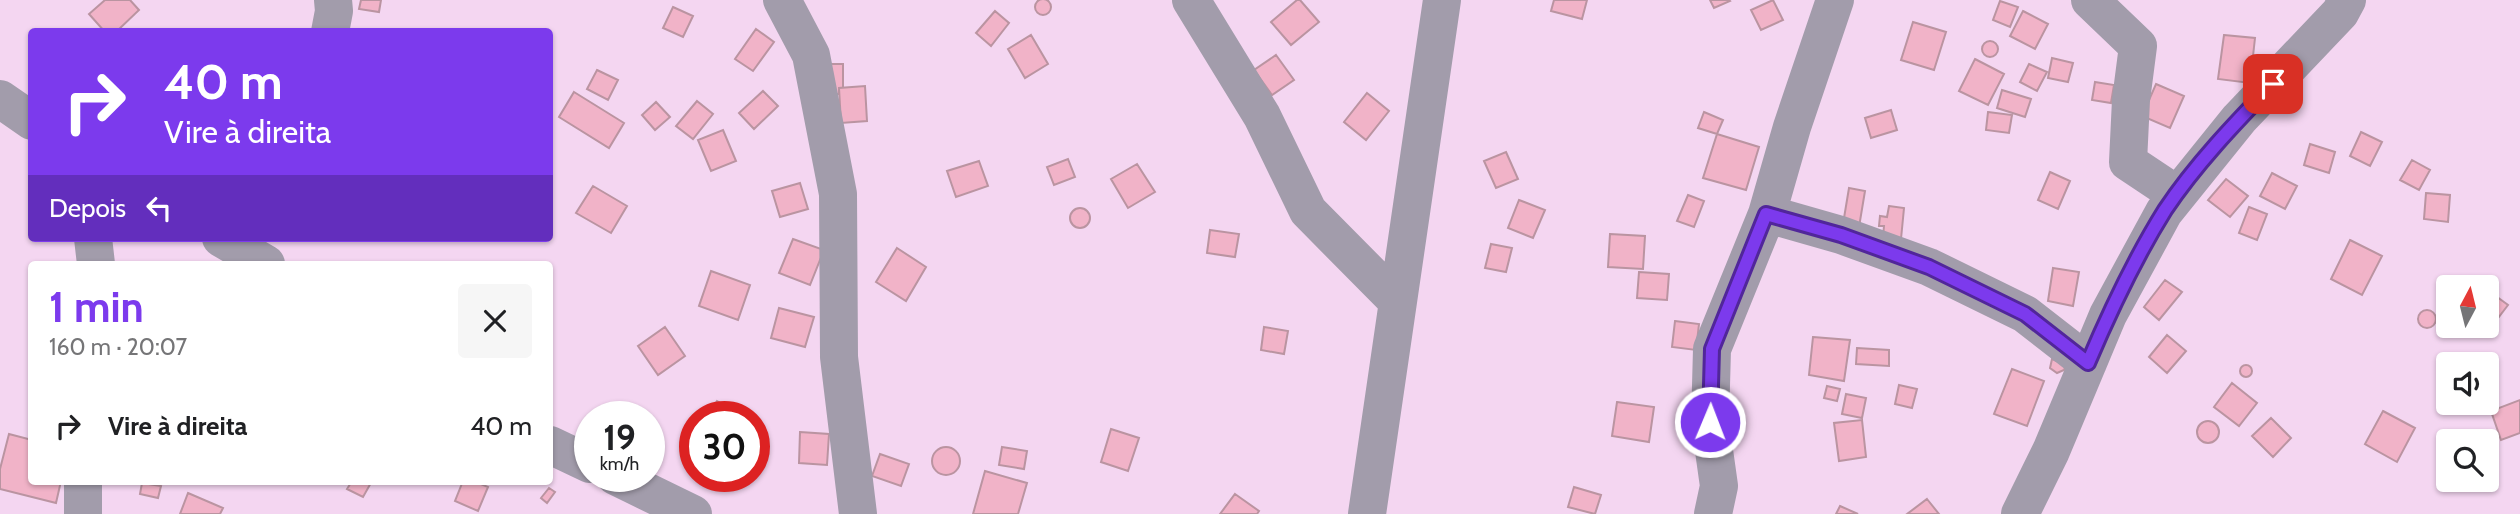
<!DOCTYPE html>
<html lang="pt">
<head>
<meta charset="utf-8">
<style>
	:root { --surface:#fff; --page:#f6f6f6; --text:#202124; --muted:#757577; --accent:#7c3aed }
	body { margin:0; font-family:Cabin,sans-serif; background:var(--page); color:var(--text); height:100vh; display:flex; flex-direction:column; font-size:26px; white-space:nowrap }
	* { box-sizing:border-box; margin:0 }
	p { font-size:23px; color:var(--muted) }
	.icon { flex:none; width:38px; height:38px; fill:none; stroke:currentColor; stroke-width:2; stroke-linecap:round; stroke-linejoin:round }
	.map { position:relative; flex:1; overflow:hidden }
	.panel { position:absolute; left:28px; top:261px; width:525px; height:224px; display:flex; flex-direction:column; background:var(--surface); border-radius:7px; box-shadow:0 2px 5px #0004 }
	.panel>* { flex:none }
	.top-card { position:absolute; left:28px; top:28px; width:525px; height:214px; border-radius:7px; box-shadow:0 2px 5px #0004; background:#7c3aed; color:#fff; overflow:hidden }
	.needle { width:46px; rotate:7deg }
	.buttons { position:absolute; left:2436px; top:275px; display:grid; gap:14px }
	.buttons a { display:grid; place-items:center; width:63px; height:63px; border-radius:7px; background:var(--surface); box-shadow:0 2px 5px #0004; font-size:35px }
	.speed { position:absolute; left:574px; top:401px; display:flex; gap:14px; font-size:35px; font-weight:700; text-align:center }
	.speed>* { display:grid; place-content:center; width:91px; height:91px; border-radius:50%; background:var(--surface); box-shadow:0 2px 5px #0004; line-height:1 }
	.speed small { font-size:18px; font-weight:400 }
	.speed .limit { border:10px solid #d22; background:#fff; color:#111 }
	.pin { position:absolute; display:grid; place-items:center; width:60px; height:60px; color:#fff; margin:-30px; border-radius:14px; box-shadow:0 4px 10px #0006 }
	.me { position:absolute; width:77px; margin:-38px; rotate:1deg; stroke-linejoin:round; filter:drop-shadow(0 0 5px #0008) }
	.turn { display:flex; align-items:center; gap:24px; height:147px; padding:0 21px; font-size:32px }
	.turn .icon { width:91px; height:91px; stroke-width:2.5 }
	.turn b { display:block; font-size:49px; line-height:60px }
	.then { display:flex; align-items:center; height:66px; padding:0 21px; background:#0003; gap:14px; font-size:26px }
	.round { display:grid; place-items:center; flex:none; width:74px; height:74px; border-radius:7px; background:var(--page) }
	.head { display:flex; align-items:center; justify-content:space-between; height:119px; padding:0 21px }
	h1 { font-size:42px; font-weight:700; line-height:52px; color:var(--accent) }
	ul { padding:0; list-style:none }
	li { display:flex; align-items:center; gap:21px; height:91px; padding:0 21px }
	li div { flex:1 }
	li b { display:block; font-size:26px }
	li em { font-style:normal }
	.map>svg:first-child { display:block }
</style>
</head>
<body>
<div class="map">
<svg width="2520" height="514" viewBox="0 0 2520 514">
	<rect width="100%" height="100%" fill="#f4d6f1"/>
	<path fill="#f1b3c8" stroke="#ba94a1" stroke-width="2" d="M1035 7a8 8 0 1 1 16 0a8 8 0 1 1-16 0Z
		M105,0h25l9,10 -23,22h-11l-16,-18z
		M361,0h20l-2,12 -20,-3z
		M1297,0h3l19,22 -28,23 -20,-23z
		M1554,0h33l-5,19 -31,-8z
		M1710,0h19l1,1 -16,7z
		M1773,0l10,20 -22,10 -10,-20z
		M2000,1l18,6 -8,20 -17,-7z
		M673,7l20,9 -10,21 -20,-9z
		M995,11l14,12 -18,23 -15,-13z
		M2023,11l25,13 -13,25 -25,-13z
		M1913,22l33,10 -12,38 -33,-10z
		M756,29l18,13 -21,29 -18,-12z
		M1031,35l17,29 -23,14 -17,-29z
		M2224,35l31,3 -5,45 -32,-4z
		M1982 49a8 8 0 1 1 16 0a8 8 0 1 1-16 0Z
		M1276,55l18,25 -22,15 -18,-25z
		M2052,58l21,5 -5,19 -20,-4z
		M1975,59l29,15 -16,31 -29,-14z
		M828,64h15v24h-4v6h-11z
		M2029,64l18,8 -10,19 -17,-9z
		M597,70l21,10 -10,20 -21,-11z
		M2095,82l19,3 -3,18 -19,-3z
		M2156,84l28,12 -14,32 -28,-12z
		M865,86l2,35 -26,2 -2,-35z
		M2002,90l29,9 -6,18 -28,-9z
		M763,91l15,15 -24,23 -15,-16z
		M574,92l50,31 -15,25 -50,-31z
		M1367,93l22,18 -23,29 -22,-18z
		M697,101l16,13 -20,25 -17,-13z
		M656,102l14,15 -15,13 -13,-15z
		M1891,110l6,20 -26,8 -6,-20z
		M1704,112l19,8 -6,14 -19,-6z
		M1988,112l24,3 -3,18 -23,-3z
		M723,130l13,31 -25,10 -13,-31z
		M2361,132l21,10 -12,24 -20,-10z
		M1717,134l42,13 -13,43 -43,-12z
		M2310,144l25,8 -6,21 -25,-8z
		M1506,152l12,27 -22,9 -12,-27z
		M1068,159l7,18 -21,8 -7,-18z
		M2412,160l18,10 -11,20 -19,-10z
		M979,161l9,25 -32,11 -9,-26z
		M1137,164l18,28 -27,16 -17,-29z
		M2050,172l20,9 -12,28 -20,-9z
		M2272,173l25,13 -12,23 -25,-13z
		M2226,179l22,17 -18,21 -22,-17z
		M800,183l8,26 -28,8 -8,-26z
		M593,186l34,20 -16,27 -35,-20z
		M1849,188l16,3 -6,36 -16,-3z
		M2426,193l24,2 -2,27 -24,-3z
		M1688,195l16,6 -10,26 -17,-6z
		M1519,200l26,10 -12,28 -25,-10z
		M1889,206l15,2 -3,31 -18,-2 1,-11h-5l1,-10 7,1z
		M2249,207l18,7 -10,26 -18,-7z
		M1070 218a10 10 0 1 1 20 0a10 10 0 1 1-20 0Z
		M1210,230l29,4 -4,23 -28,-4z
		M1610,234l35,2 -2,33 -35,-2z
		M793,239l31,11 -14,35 -31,-12z
		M2350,240l32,16 -20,39 -31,-16z
		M1491,244l21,4 -6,24 -21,-4z
		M897,248l29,19 -20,34 -30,-19z
		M2053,268l26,4 -6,34 -25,-5z
		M711,271l39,14 -12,35 -39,-14z
		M1639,272l30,2 -2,26 -30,-2z
		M2165,280l17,12 -23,28 -15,-13z
		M2489,291l19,14 -16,21 -5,-4v-29z
		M779,308l35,9 -9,30 -34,-9z
		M2418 319a9 9 0 1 1 18 0a9 9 0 1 1-18 0Z
		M1675,321l24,3 -3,26 -24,-3z
		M665,327l20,29 -27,19 -20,-29z
		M1264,327l24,4 -4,23 -23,-4z
		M2167,335l19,16 -19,22 -18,-16z
		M1813,337l37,3 -6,41 -35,-6z
		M1857,348l32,2v16l-33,-2z
		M2052,359l14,6 -2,5 -7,3 -7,-5z
		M2240 371a6 6 0 1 1 12 0a6 6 0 1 1-12 0Z
		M2012,369l32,12 -17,45 -33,-12z
		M2232,383l25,20 -18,23 -25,-19z
		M1899,385l18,4 -5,19 -17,-4z
		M1827,386l13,3 -3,12 -13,-3z
		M1846,394l20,4 -4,20 -20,-4z
		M2520,400v33l-19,7 -10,-29z
		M717,401l27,15h-36z
		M1617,402l37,5 -5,35 -37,-6z
		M2383,411l32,17 -18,34 -32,-18z
		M2271,418l20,20 -18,19 -21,-21z
		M1862,420l4,37 -27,4 -5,-38z
		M2197 432a11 11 0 1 1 22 0a11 11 0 1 1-22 0Z
		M1111,429l28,9 -11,33 -27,-9z
		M800,432l29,2 -2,31 -28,-2z
		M9,434l23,6v41h29l-5,22 -56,-14v-20z
		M1002,447l25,4 -3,18 -25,-4z
		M932 461a14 14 0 1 1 28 0a14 14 0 1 1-28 0Z
		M880,454l29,10 -8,22 -29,-10z
		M2448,461v19h14l-5,7 -18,-13z
		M985,471l42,12 -9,31h-45z
		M352,481h20l-9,16 -16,-8z
		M463,481h11l14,6 -10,24 -23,-10z
		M142,483l19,3 -3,12 -18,-4z
		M1574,487l27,8 -6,19 -27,-7z
		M549,488l6,4 -8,11 -6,-5z
		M188,493l35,15 -3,6h-40z
		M1235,494l24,17 -2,3h-37z
		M1927,499l12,15h-32z
		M1840,506l18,8h-22z"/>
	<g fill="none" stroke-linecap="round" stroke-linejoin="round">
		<path stroke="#a29cab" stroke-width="38" d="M782,0l29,55 27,139 1,163 19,157
			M1191,0l71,116 46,95 89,90
			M2090,0l48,46 -7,54 -3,62 48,32
			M330,32l4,-21 -1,-11
			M0,99l32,22
			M1767,214l74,21 88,32 96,47 63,49
			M93,238l3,26
			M221,238l45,26
			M550,445l40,19
			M615,476l78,38
			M83,481v33
			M1367,514l75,-514
			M1713,514l6,-28 -9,-64 2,-73 55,-135 25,-87 43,-127
			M2020,514l31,-63 57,-136 56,-103 75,-93 101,-106 7,-13"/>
	</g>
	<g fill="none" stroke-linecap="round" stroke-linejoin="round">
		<defs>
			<path id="route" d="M1710,422l2,-73 54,-135 75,21 88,32 96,47 63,49c22,-52 47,-105 77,-153 30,-45 70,-87 108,-126"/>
		</defs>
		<use href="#route" stroke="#51269a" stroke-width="18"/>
		<use href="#route" stroke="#7c3aed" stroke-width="12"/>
	</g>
</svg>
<div class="buttons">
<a><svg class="needle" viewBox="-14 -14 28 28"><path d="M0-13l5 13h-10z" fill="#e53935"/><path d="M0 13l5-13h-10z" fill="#757577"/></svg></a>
<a><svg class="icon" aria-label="sound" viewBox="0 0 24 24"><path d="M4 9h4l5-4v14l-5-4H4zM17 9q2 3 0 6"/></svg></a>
<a><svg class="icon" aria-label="search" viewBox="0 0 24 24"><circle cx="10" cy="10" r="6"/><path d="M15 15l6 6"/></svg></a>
</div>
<div class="speed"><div>19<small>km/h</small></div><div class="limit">30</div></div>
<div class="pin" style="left:2273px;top:84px;background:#d93025"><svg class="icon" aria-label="arrive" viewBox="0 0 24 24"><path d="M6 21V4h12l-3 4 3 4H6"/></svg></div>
<svg class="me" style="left:1710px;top:422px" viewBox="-20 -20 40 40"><circle r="17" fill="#7c3aed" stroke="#fff" stroke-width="3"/><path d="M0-11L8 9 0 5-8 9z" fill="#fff"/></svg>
<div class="top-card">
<div class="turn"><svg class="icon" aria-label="right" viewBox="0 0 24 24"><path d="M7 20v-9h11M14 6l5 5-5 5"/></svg><div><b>40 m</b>Vire à direita</div></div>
<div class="then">Depois<svg class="icon" aria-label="left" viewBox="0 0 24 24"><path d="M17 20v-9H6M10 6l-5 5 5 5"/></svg></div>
</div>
<section class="panel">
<div class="head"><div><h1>1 min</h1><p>160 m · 20:07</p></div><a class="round"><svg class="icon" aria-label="close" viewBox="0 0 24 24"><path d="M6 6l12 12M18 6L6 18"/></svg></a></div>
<ul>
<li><svg class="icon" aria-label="right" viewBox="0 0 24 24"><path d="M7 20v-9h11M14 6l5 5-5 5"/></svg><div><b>Vire à direita</b></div><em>40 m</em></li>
</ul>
</section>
</div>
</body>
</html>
